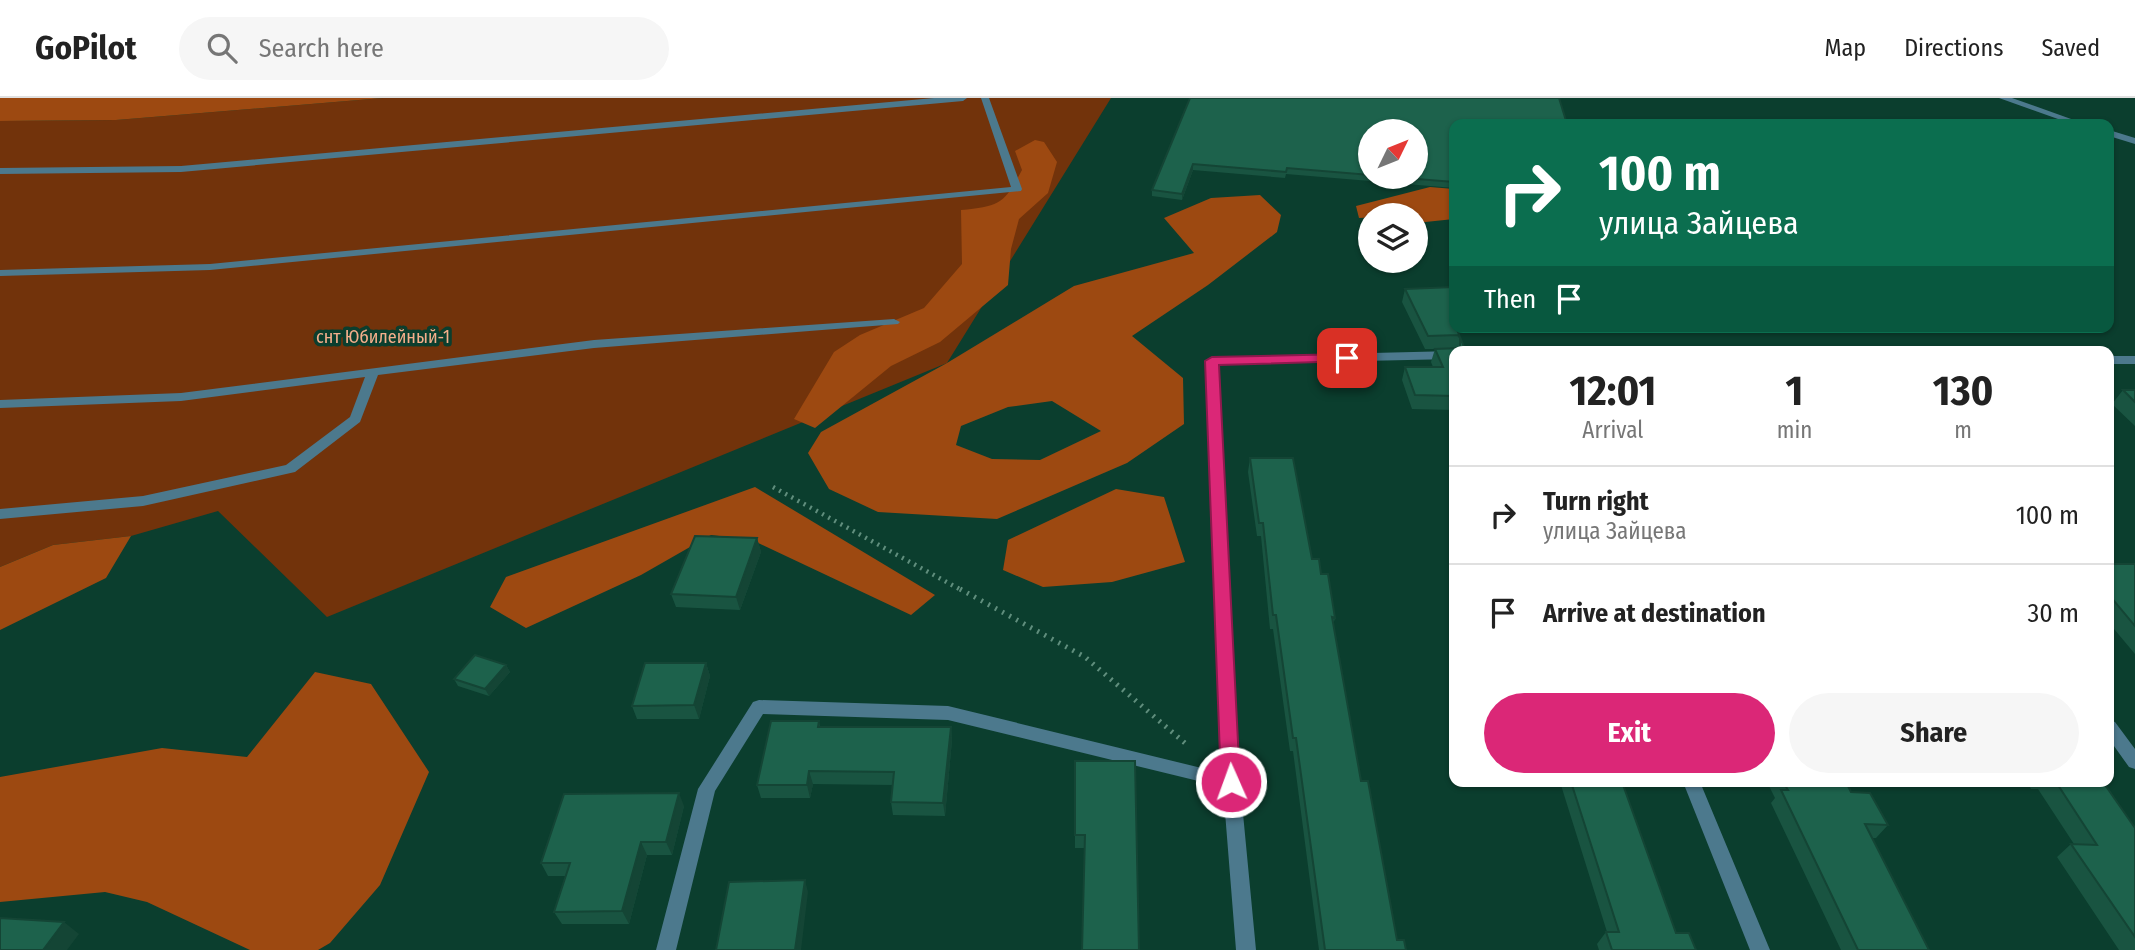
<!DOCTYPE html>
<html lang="en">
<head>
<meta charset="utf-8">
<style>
	:root { --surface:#fff; --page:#f6f6f6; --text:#222; --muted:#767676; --line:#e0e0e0; --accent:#db2777 }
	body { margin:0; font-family:"Fira Sans Condensed",sans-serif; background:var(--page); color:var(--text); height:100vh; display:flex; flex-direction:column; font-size:26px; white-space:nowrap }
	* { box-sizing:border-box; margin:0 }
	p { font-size:23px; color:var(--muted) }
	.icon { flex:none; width:38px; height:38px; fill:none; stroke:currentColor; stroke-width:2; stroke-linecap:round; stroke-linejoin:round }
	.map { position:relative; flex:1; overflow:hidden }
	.panel { position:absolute; left:1449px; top:248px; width:665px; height:441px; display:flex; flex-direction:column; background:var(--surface); border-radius:14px; box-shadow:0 2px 5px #0004 }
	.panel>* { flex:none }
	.guide { position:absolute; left:1449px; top:21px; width:665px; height:214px; border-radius:14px; box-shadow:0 2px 5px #0004; background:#0b6e4f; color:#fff; overflow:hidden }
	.needle { width:46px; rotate:47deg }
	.buttons { position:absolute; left:1358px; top:21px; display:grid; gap:14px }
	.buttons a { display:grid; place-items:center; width:70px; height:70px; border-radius:50%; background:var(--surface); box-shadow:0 2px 5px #0004; font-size:35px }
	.pin { position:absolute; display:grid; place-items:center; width:60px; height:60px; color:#fff; margin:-30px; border-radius:14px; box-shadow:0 4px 10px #0006 }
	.me { position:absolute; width:77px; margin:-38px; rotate:358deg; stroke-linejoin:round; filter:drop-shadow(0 0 5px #0008) }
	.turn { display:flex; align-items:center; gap:24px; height:147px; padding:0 35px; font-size:32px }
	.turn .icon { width:91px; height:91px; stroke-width:2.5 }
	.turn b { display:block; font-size:49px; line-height:60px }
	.then { display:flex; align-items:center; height:66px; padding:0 35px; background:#0003; gap:14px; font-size:26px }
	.eta { display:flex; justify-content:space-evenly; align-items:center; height:119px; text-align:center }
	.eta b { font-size:42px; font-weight:700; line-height:49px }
	.button { display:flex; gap:14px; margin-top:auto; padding:14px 35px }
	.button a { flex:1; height:80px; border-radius:42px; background:var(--accent); color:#fff; font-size:28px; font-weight:700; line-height:80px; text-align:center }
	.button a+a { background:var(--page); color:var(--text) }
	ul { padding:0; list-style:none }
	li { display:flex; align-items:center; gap:21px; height:98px; padding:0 35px; border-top:2px solid var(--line) }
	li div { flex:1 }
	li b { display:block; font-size:26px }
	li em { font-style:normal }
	header { display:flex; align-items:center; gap:42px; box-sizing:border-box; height:98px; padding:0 35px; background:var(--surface); border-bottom:2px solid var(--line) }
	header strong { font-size:33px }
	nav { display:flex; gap:38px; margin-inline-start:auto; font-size:24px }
	.search { width:490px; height:63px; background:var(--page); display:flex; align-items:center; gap:18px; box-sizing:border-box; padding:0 24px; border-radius:38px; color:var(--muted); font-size:26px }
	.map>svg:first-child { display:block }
</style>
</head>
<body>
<header>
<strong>GoPilot</strong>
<div class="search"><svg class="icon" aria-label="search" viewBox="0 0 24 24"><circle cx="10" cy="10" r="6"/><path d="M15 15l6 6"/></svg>Search here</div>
<nav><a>Map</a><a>Directions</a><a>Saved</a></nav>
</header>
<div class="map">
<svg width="2135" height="852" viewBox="0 0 2135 852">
	<rect width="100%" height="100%" fill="#0b3e2e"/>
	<path fill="#72330b" d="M383,0h728l-164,265 -620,254 -109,-106 -87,25 -78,9 -53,22v-446l116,-1z"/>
	<path fill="#9d4911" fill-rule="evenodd" d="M0,0h383l-267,22 -116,1z
		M1035,42l9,2 13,20 -9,31 -29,26 -8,30 -3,36 -68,57 -49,24 -76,62 -21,-9 40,-67 26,-17 64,-27 38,-44 -1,-54c39,-4 43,-6 61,-40l-7,-19z
		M1430,89l24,2v30l-38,4v-8l-57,3 -3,-12z
		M1260,97l21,20 -4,17 -69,53 -76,51 51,42 1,46 -57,39 -130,56 -119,-7 -49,-23 -21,-36 13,-21 126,-69 127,-77 120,-33 -30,-35 47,-20zM1052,303l49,30 -61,29 -48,-1 -36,-14 5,-19 47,-19z
		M755,389l180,108 -24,20 -159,-75 -41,-5 -70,40 -115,53 -36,-21 16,-30z
		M1116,391l48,8 21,65 -73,20 -69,5 -40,-17 5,-30z
		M131,438l-25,42 -106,52v-63l53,-22z
		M315,574l56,12 58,88 -49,113 -50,58 -12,7h-68l-103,-48 -42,-10 -105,10v-125l162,-29 85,9z"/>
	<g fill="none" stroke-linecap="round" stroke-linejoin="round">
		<path stroke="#608e7d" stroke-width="4.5" stroke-dasharray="2 5" stroke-linecap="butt" d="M773,389l190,104"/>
		<path stroke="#608e7d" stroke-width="5" stroke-dasharray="2 6" stroke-linecap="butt" d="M960,491l125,68 101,87"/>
		<path fill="#4c798d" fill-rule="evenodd" d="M934,0h33l-4,3 -782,71 -181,2v-6l181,-2z
			M981,0h8l33,91 -1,2 -811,79 -210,6v-6l210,-6 801,-77z
			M1999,0h13l73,26h-13z
			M2109,32l26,8v6l-26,-8z
			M894,221l6,3 -2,2 -304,24 -216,27 -18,47 -65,50 -152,34 -143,13v-10l143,-13 143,-31 64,-48 15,-40 -184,24 -181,7v-8l181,-7 413,-53z
			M1454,253v8l-236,5 22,418 16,168h-20l-13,-163 -275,-67 -185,-6 -48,77 -39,159h-20l42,-161 55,-87 6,-2 189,6 274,67 -16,-412 6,-4z
			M2109,258h26v8h-26z
			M2109,622l6,2 20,27v20l-6,-2 -20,-28z
			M1683,684h17l70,168h-20z"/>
	</g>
	<path fill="#195441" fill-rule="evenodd" d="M1190,0l264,26v64l-168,-14 -1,4 -92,-8 -11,30 -30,-4v-6zM1370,33l46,46h-46z
		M1454,189v40h16l-1,5h-11l8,20h-12v58l-42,-1 -10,-29 3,-13h28l-2,-5 4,-13h3h-13l-23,-47 3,-13z
		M1550,229h39l-38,2z
		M1735,229h58l-3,5h-51z
		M2036,229h47l-1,1 -42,2z
		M2123,292h12v36l-23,-22z
		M1250,360l71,116 14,44 -2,7 28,156 36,159 9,10h-87l-26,-199h-3l-17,-122h-3l-9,-93h-4l-9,-64z
		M757,440l4,14 -21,58 -64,-3 -5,-13z
		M2109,466h26v90l-26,-31z
		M706,565l4,13 -11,43h-62l-5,-13z
		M506,567l4,7 -21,24 -31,-10 -4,-7z
		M819,623l1,6h131l1,13 -7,76 -52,-1 -2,-13 2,-17 -80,-1 -3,14h-49l-4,-13z
		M1075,663l64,189 -55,-102h-9z
		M1560,684h62l54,151 20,17h-97l-2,-6 9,-12h1z
		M1767,684h79l5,10 37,33 -12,13h-4l57,112h-88l-70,-147 4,-5z
		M2027,684h76l32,46v122h-16l-62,-93 14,-13h3l-36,-55h-7z
		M684,708l-12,49h-25l-18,69h-67l-8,-12 12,-36h-18l-7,-13z"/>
	<path fill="#144535" d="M1193,66v6l-11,30v-6z
		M757,440l4,14 -21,58 -4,-13z
		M706,565l4,13 -11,43 -5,-14z
		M506,567l4,7 -21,24 -4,-7z
		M951,629l1,13 -7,76 -2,-13z
		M809,673l4,13 -3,14 -3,-13z
		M679,695l5,13 -12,49 -6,-13z
		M641,744l6,13 -18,69 -7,-13z
		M805,782l3,12 -7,58h-6z
		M64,824l15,12 -12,16h-24z"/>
	<path fill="#1d624c" stroke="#144535" stroke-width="2" d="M1190,0h369l8,26h-113v58l-62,-5h24v-46h-46v44l-83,-7 -1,4 -93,-8 -11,30 -30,-4z
		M1454,189v32h-1l1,8h2l10,25h-12v44l-39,-1 -10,-28h38l-8,-18 25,-1v-10l-2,-3 -30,1 -23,-47z
		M2123,292h12v12z
		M1250,360h43l19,101h7l2,15h7l7,44 -3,-1 29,164h7l29,159h7l2,10h-81l-29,-212h-3l-17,-123h-3l-10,-92h-4z
		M695,438l62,2 -21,59 -65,-3z
		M2109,466h26v62l-26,-31z
		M475,557l31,10 -21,24 -31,-10z
		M645,565h61l-12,42 -62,1z
		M771,623h48l-1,6h133l-8,76 -52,-1 3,-30 -85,-1 -2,14h-50z
		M1075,663h60l4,189h-57l3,-115h-10z
		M1571,684h51l54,151h13l7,17h-84l-6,-18h13z
		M1783,684h63l5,10 19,1 18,32 -23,-1 64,126h-71l-77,-160h7z
		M2056,684h47l32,46v109l-64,-93 26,1z
		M679,695l-13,49h-25l-19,69 -68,1 16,-49h-29l23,-69z
		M805,782l-10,70h-79l13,-68z
		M0,820l64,4 -21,28h-43z"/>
	<path fill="#db2777" stroke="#8e194d" stroke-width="2" d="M1347,256l6,4 -2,3 -132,4 21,417 -3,6h-13l-3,-6 -16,-421 7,-4z"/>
	<g text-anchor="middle" stroke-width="7" stroke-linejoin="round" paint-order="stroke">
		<g font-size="18" fill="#f4ae8b" stroke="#0b3e2e">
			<text x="383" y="245">снт Юбилейный-1</text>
		</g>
	</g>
</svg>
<div class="buttons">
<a><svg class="needle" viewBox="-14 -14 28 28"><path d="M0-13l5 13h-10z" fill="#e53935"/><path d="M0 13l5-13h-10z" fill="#767676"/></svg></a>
<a><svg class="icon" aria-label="layers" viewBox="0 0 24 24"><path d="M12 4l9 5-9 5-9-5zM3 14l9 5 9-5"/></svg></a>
</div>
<div class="pin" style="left:1347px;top:260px;background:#d93025"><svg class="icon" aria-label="arrive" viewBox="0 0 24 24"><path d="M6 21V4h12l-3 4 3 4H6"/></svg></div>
<svg class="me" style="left:1231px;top:684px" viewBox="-20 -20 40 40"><circle r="17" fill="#db2777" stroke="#fff" stroke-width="3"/><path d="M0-11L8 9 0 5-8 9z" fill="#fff"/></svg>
<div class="guide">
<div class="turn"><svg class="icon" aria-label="right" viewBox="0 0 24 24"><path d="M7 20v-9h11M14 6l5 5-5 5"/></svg><div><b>100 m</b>улица Зайцева</div></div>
<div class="then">Then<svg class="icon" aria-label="arrive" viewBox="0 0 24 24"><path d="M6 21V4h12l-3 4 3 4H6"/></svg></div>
</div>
<section class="panel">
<div class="eta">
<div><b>12:01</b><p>Arrival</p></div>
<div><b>1</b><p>min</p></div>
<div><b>130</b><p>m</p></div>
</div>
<ul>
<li><svg class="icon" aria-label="right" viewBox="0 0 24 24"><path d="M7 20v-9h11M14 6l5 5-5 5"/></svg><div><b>Turn right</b><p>улица Зайцева</p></div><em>100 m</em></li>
<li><svg class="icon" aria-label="arrive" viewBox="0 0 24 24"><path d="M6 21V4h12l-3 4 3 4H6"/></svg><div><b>Arrive at destination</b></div><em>30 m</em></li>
</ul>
<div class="button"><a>Exit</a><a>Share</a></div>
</section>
</div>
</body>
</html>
